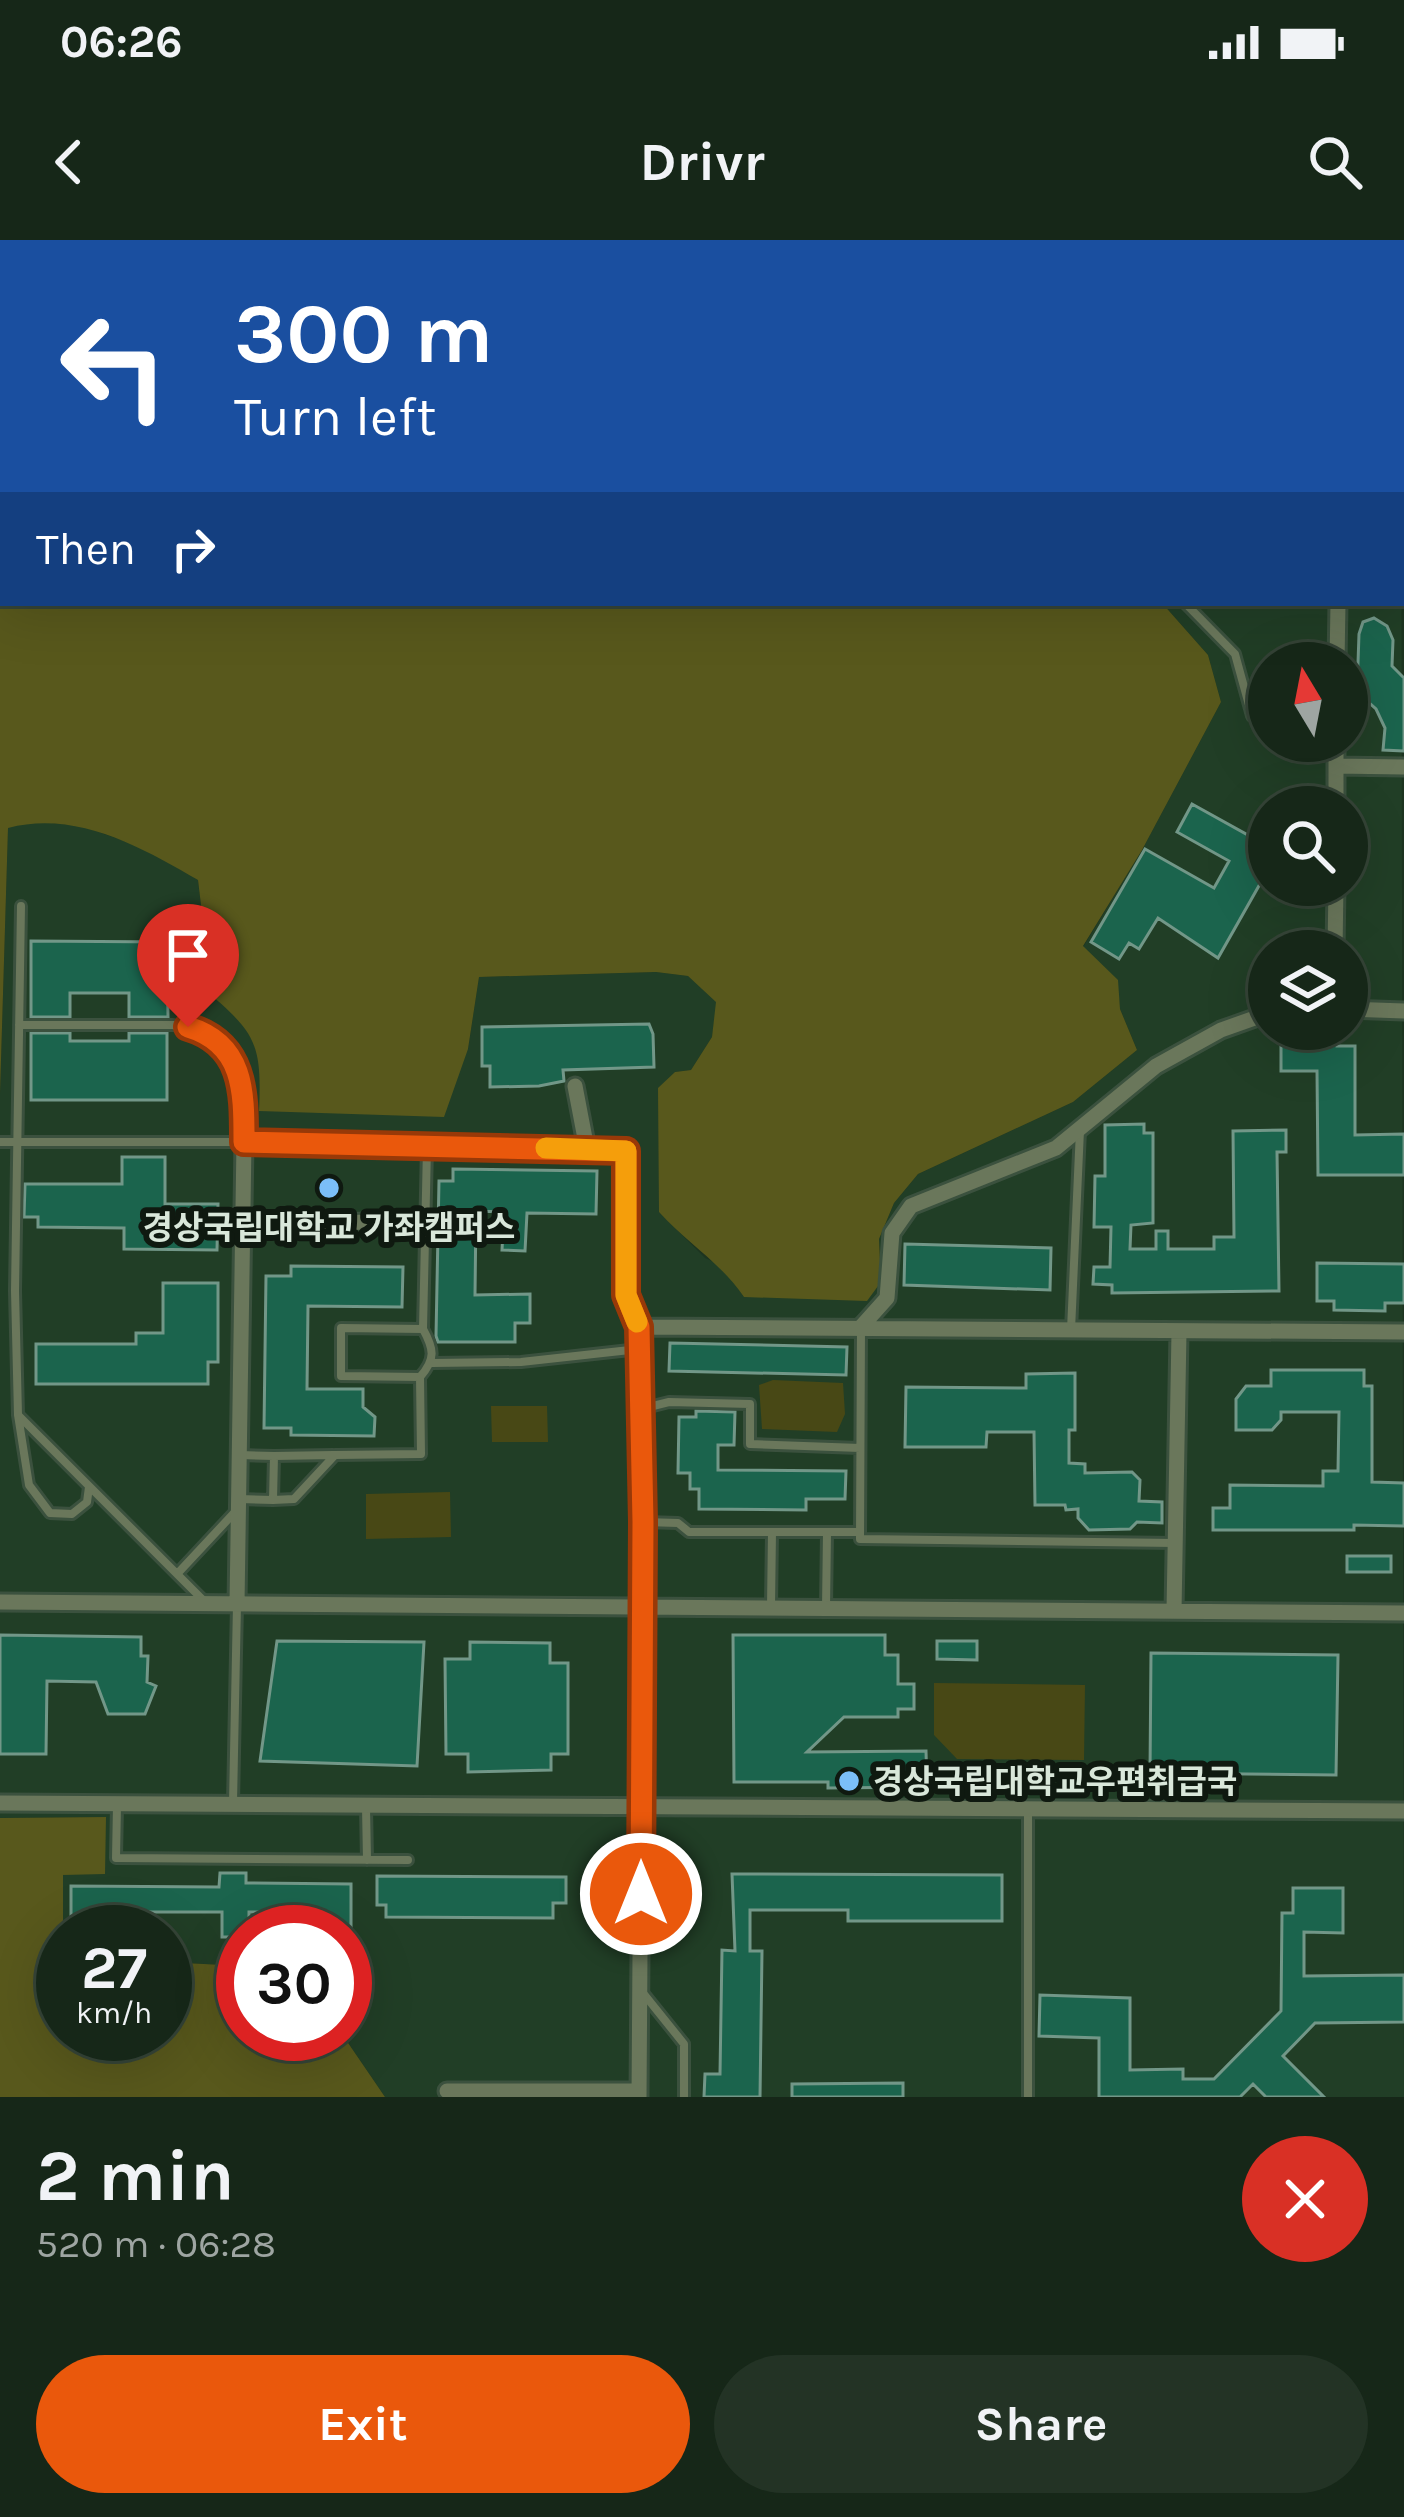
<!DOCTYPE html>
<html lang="en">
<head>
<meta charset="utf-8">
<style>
	:root { --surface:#162718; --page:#233325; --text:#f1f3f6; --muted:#9ea5a2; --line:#354437; --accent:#ea580c }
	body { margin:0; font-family:Karla,"Noto Sans KR",sans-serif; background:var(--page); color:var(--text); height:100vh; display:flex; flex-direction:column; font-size:45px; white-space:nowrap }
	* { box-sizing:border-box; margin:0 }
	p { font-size:39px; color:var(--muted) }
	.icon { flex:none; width:66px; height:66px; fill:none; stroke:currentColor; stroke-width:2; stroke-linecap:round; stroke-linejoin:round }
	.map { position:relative; height:1857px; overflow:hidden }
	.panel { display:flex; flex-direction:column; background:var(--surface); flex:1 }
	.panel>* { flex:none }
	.guide { position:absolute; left:0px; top:0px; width:1404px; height:366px; box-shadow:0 12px 48px #0002,0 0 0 3px var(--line); background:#1a4fa0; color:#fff; overflow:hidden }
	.needle { width:78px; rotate:350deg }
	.buttons { position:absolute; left:1248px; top:402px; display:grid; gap:24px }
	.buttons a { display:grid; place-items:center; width:120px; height:120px; border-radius:50%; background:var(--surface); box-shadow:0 12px 48px #0002,0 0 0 3px var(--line); font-size:60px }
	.speed { position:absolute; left:36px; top:1665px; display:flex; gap:24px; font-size:60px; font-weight:700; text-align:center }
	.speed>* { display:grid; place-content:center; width:156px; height:156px; border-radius:50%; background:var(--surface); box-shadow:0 12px 48px #0002,0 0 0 3px var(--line); line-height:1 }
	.speed small { font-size:30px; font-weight:400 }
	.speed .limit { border:18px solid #d22; background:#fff; color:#111 }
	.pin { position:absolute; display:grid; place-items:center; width:102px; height:102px; color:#fff; margin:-123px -51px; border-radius:50% 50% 50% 0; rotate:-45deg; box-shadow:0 0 12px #0007 }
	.pin .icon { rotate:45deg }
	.me { position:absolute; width:132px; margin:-66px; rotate:0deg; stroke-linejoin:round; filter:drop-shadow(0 0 9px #0008) }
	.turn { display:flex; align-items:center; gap:42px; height:252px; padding:0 36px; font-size:54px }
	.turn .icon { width:156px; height:156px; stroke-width:2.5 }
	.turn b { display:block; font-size:84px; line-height:102px }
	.then { display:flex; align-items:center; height:114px; padding:0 36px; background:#0003; gap:24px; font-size:45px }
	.round { display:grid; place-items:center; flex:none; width:126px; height:126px; border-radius:63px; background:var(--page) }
	.head { display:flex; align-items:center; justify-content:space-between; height:204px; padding:0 36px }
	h1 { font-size:72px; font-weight:700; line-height:90px }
	.action { display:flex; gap:24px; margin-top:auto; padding:24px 36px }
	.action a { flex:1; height:138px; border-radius:72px; background:var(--accent); color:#fff; font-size:48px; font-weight:700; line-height:138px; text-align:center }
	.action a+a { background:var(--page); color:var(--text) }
	.status { display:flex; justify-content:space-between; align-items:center; height:84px; padding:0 60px; background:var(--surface); direction:ltr }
	.status svg { height:33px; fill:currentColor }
	header { display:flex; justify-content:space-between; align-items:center; height:156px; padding:0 36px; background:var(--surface); font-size:54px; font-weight:700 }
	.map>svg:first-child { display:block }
</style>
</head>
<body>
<div class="status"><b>06:26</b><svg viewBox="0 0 49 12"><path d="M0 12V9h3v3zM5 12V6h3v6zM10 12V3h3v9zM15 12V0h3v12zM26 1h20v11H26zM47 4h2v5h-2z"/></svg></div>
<header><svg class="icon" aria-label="back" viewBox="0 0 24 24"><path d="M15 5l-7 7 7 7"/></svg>Drivr<svg class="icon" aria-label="search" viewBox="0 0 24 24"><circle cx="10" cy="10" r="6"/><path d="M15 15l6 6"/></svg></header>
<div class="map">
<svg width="1404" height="1857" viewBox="0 0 1404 1857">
	<rect width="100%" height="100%" fill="#1d3420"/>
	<path fill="#213e26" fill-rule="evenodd" d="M197,0h1063l10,3h-1075z
		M1401,45l3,1812h-1019l-43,-63h3v-102h-102v34l-78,-4v-30h-102l-1,24 1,-82 42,-57 -105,1v-724l8,-267 25,-6 48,5 61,21 56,33 8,67 -2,42 37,31 21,38 -3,52 209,-61 11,-72 177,-5 32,4 29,25 -5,36 -21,33 -16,2 -16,140 46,46 18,8 21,31 137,-15 -2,-43 15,-36 24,-29 155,-72 64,-52 -17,-41 -3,-29 -34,-33 59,-97 79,-148 -13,-47 -46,-52h239zM1269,423h78v78h-78zM1269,567h78v78h-78zM1269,711h78v78h-78z"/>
	<path fill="#484815" d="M773,1140l70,3 2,31 -8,18 -75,-3 -3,-44z
		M491,1166h56l1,36h-56z
		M450,1252l1,45 -85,2v-45z
		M934,1443l151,2 -1,75 -127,-1 -23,-24z"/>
	<path fill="#58581c" d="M0,0h197l-194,3v360h1159l46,52 13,47 -79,148 -59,96 35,34 2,29 17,41 -64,52 -155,72 -24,29 -15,36 2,43 -14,19 -123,-4c-23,-34 -57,-54 -85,-85l-1,-124 17,-16 16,-2 21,-33 4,-35 -28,-26 -32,-4 -177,5 -11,72 -24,68 -185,-6c3,-68 -3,-78 -55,-122l2,-42 -8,-67c-57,-33 -122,-70 -190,-52l-8,266z
		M106,1577l-1,57 -42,1v159h102v-72l78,4v68h99l43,63h-385v-279z"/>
	<path fill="#1b644d" stroke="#729788" stroke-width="3" d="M1374,378l13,8 6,14 -1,26 12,12v73l-21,-1 2,-22 -9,-19 -19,-17 2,-58 4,-12z
		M1192,564l56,31 2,-5 19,11v27l-51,90 -60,-40 -19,31 -10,-6 -10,16 -28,-17 54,-93 69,39 15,-27 -52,-29z
		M31,701l136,1 1,75h-39v-24h-59v24h-39z
		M649,784l4,10 1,33 -91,3 1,11 -25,5 -49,1v-21h-8v-39z
		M31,793h39v8h59v-8h38v67h-136z
		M1281,797h56v9h18v89l49,-1v41h-86l-1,-104h-36z
		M1144,884v9h9v90l-22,2 -1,24h26v-18h12v18h46v-12h20l-1,-106 53,-1v22h-9l2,139 -167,2v-8l-19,-1 1,-17h16l1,-40h-17l1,-51h10v-51z
		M122,917h43v47h53l-1,46 -93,-1v-21l-86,-1v-10h-14l1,-33h97z
		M453,929l144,2 -1,43 -69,-1 -2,38 -23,-1 2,-38 -28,-1 -1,84 55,-1v29h-15v19h-77l-2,-6 3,-155h14z
		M905,1004l146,4 -1,42 -146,-5z
		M1317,1023l87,1v39h-19v8l-51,-1v-9h-17z
		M291,1026l112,1 -1,40 -94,-1 -1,83h56v18l12,10 -1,19 -83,-1v-7h-27l2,-152h25z
		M163,1043h55v79h-10v22h-172v-40h100v-11h27z
		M670,1103l177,4 -1,28 -177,-4z
		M1271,1130h93v16h8v96l32,1v43l-50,-1v5h-141v-22h17v-23l93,1v-15h15l1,-59h-58v8l-9,10h-36v-31l10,-13h25z
		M1075,1133v57h-6v33l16,1v9l47,-1 8,8 -1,21 23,1v21l-25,-1 -7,7 -41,1 -11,-12v-9l-12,1 -1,-5h-30l-1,-73h-47l-1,15h-81l1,-60 120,1v-14z
		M696,1171l39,1 -1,33h-16v25l128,1 -1,28h-39v11l-107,-1v-20h-9v-16h-12l1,-56h17z
		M1347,1316h44v16h-44z
		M0,1395l141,2v19h7l-1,26 9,4 -11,28h-37l-12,-32 -49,-1 -1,73h-46z
		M733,1395h152v20h13v29h16v25h-16v8h-54l-37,35 119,-1 1,36 -99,1v-6h-94z
		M277,1401l147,1 -7,124 -157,-5z
		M937,1401h40v19l-40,-1z
		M470,1402l80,1v20h18v91h-17v16l-83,2v-18h-22l-1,-95h25z
		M1151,1413l187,2 -2,120 -186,-2z
		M220,1633h26v10l105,1v48h-38v-19l-64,-1v20h-6v5h-21v-25h-80v20h-32v-7h-39v-39l148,1z
		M732,1634l270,1v46h-154v-11h-98v41h12l-2,146h-56l1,-23h15l2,-124 13,1z
		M377,1636l189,1v26h-13v15l-167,-1v-12h-9z
		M1293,1648h50v45l-39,-1v44l100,-1v47l-89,1 -32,33 41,41h-58l-13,-13 -13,13h-141v-59l-60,-2 1,-41 90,3v72l53,-1v10h31l67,-68 1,-98h11z
		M903,1843v14h-111v-13z"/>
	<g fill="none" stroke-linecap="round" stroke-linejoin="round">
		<defs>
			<path id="lane" d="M1033,0l10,3
				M1401,94l3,1
				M1401,351h3
				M1185,363l50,51 17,62 17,7
				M1316,501l20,8
				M21,666l-6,385 3,124 188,188
				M0,902h244v-56l-7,-20 -33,-34 -31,-7h-154
				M423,1089l-82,-1v48l79,1c16,-18 14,-28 3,-48l4,-182
				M861,1089l-1,210 315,4
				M1071,1090l9,-200
				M432,1123l89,-1 118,-13
				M641,1169l28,-7 81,2v40l110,4
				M18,1175l11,70 21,28 22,1 15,-12 2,-15
				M240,1215l34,1 -1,44 21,-1 41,-44 86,-1 -1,-77
				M274,1216l59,-1
				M239,1259l34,1
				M645,1282l33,1 11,9h171
				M178,1333l56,-60
				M771,1366l1,-74
				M826,1368l1,-76
				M233,1563l4,-199
				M117,1565l-1,53 292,2
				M366,1567l1,53
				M1028,1571v286
				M643,1753l41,51v53"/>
			<path id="street" d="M1337,423l1,-60
				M1336,526l68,1
				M1336,567v-66
				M1335,711l1,-66
				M1347,769l57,2
				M575,846l12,63
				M242,983l153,-1
				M639,1087l765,5
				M861,1087l26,-29 5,-65 19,-27 145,-58 100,-82 65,-36 48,-17
				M0,1362l1404,11
				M237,1364l7,-462 382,9v144l13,32 4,195 -4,575
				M1174,1371l5,-279
				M0,1563l1404,8
				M447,1851h192"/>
		</defs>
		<use href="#lane" stroke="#3b513e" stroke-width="14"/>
		<use href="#street" stroke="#3b513e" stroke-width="21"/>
		<use href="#lane" stroke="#6a775b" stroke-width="8"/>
		<use href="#street" stroke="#6a775b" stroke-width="15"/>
	</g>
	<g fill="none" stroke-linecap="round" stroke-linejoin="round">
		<defs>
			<path id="route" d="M188,787c57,17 56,66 56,115l382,9v144l13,32 4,195 -2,372"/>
		</defs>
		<use href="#route" stroke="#983908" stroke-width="30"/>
		<use href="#route" stroke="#ea580c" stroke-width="21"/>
		<path stroke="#f59e0b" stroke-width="21" d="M546,908l80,3v144l11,27"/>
	</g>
	<g fill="#7bbef8" stroke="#0f1910" stroke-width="4.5">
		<circle cx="329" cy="948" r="12"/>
		<circle cx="849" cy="1541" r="12"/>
	</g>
	<g text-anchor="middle" stroke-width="12" stroke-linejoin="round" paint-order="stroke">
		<g font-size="33" font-weight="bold" fill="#d9e7da" stroke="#0f1910">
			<text x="329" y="999">경상국립대학교 가좌캠퍼스</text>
			<text x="873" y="1553" text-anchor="start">경상국립대학교우편취급국</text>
		</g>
	</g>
</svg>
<div class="buttons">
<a><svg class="needle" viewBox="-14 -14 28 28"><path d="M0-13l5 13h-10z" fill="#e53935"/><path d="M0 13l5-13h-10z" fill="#9ea5a2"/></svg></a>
<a><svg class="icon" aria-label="search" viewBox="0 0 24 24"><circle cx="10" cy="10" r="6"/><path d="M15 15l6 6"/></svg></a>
<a><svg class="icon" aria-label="layers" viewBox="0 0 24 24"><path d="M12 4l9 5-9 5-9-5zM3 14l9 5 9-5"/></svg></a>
</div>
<div class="speed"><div>27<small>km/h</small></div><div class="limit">30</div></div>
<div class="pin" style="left:188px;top:787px;background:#d93025"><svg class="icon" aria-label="arrive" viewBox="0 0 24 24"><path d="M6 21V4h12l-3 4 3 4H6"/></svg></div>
<svg class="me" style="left:641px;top:1654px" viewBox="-20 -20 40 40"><circle r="17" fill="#ea580c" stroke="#fff" stroke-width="3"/><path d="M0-11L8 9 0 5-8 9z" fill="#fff"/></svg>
<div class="guide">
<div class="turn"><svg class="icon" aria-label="left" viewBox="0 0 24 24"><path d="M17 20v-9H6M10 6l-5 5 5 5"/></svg><div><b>300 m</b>Turn left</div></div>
<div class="then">Then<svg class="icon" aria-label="right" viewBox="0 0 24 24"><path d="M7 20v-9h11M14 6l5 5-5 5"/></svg></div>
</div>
</div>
<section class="panel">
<div class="head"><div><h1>2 min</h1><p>520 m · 06:28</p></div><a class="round" style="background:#d93025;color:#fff"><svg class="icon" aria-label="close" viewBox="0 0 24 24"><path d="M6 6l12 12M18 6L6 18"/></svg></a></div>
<div class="action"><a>Exit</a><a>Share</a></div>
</section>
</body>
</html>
